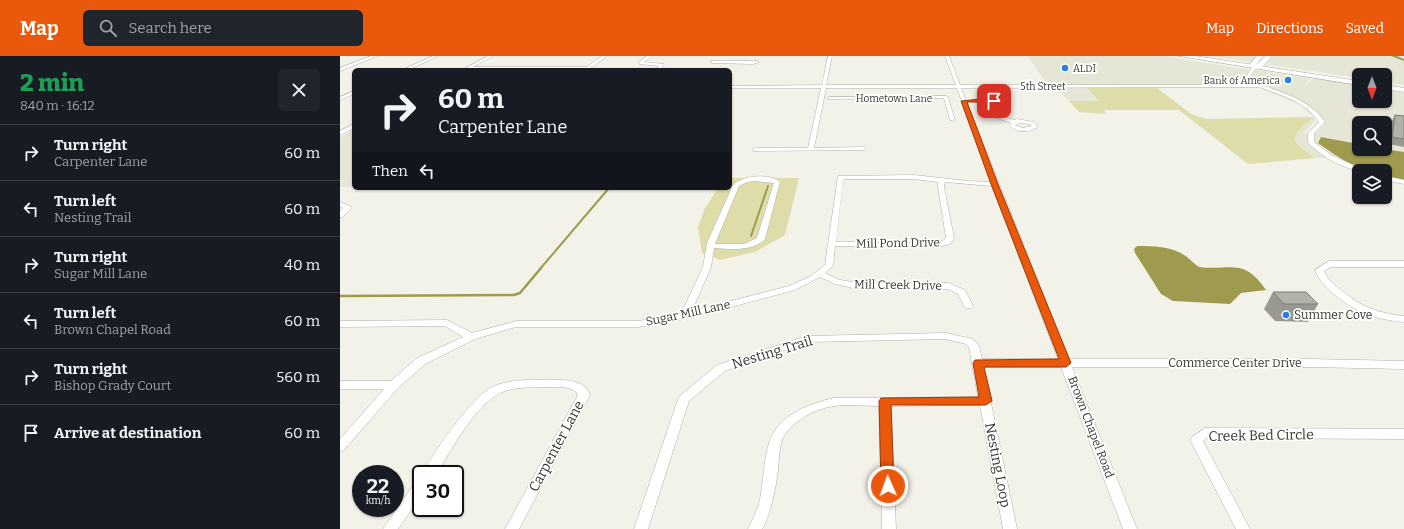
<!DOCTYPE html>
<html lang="en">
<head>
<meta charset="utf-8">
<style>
	:root { --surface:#171b24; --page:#20242c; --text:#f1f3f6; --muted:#9ea1a6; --line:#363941; --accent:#ea580c }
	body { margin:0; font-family:Bitter,serif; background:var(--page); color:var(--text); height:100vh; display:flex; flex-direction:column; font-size:15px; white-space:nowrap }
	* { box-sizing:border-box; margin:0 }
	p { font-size:13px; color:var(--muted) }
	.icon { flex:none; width:22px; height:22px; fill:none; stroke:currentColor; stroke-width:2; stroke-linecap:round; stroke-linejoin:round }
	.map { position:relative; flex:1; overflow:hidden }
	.drawer { display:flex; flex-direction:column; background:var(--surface); width:340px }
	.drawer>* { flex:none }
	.top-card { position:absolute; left:12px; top:12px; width:380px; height:122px; border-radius:6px; box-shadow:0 1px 3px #0004; background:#171b24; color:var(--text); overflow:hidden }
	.needle { width:26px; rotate:180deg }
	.buttons { position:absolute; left:1012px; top:12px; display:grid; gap:8px }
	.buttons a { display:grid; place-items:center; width:40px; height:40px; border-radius:6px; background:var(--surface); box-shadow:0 1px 3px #0004; font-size:20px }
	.speed { position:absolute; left:12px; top:409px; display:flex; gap:8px; font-size:20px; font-weight:700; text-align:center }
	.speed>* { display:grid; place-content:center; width:52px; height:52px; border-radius:50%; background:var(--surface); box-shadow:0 1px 3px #0004; line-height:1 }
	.speed small { font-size:10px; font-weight:400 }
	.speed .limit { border:2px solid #111; border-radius:6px; background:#fff; color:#111 }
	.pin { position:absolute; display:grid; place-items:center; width:34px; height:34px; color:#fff; margin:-17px; border-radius:8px; box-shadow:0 2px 6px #0006 }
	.me { position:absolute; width:44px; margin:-22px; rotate:358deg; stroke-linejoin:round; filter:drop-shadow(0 0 3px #0008) }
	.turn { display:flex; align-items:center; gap:14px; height:84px; padding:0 20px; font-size:18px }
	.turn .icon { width:52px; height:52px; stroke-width:2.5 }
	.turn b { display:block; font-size:28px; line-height:34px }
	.then { display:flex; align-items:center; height:38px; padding:0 20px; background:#0003; gap:8px; font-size:15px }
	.round { display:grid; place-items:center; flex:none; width:42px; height:42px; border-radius:6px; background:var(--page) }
	.headline { display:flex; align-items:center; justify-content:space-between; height:68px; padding:0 20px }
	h1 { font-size:24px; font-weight:800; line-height:30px; color:#1e9e55 }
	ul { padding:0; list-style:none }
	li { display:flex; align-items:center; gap:12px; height:56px; padding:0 20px; border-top:1px solid var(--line) }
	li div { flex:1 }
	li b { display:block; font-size:15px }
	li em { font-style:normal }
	header { display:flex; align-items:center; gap:24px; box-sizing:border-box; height:56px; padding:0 20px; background:var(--accent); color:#fff }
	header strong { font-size:19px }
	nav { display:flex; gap:22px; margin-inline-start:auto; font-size:14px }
	.search { width:280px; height:36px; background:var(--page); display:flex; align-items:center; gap:10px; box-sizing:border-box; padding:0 14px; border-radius:6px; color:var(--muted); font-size:15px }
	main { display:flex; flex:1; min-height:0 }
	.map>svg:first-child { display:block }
</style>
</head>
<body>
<header>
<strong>Map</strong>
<div class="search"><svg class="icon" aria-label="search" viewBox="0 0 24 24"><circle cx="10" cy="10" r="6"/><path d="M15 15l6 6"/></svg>Search here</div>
<nav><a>Map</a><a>Directions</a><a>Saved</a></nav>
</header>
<main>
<section class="drawer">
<div class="headline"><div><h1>2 min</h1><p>840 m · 16:12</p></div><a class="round"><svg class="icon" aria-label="close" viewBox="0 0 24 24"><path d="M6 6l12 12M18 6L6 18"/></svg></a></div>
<ul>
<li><svg class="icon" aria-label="right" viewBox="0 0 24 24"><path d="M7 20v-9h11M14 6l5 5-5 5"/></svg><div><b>Turn right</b><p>Carpenter Lane</p></div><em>60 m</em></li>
<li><svg class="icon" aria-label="left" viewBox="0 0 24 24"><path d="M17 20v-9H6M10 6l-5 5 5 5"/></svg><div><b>Turn left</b><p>Nesting Trail</p></div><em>60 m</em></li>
<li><svg class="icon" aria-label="right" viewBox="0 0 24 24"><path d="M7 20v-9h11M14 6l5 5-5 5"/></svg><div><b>Turn right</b><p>Sugar Mill Lane</p></div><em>40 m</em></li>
<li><svg class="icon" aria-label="left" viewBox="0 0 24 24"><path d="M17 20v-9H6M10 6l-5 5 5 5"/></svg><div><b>Turn left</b><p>Brown Chapel Road</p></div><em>60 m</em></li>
<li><svg class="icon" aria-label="right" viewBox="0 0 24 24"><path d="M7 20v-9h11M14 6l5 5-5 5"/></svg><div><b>Turn right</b><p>Bishop Grady Court</p></div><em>560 m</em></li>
<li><svg class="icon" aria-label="arrive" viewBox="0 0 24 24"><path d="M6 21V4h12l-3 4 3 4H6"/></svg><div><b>Arrive at destination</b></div><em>60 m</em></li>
</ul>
</section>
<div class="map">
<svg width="1064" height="473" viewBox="0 0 1064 473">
	<rect width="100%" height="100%" fill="#f2f2e9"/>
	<path fill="#e6e6d7" d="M688,0h135l87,14 -5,8 4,4 7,3h-209z
		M868,0h48l-4,6z
		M932,0h123l9,3v26l-19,-3v-7h-26v3l-95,-14 2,-1 5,1 -4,-2z
		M915,14l56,9 -10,9 14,-10 44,6v17h26v-13l19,3v61l-19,-4v-25h-26v20l-53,-9 12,-13v-3l-12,-11 -48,-20 6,-2h-4l-10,-7z
		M716,31h30l13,14h-30z
		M960,50l11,6 4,6v3l-11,12 23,5 -6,-1 -2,6 18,14 -21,1 -16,-10 -4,-5 -1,-7 5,-7 14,-12z
		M14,73v58h-14v-50z"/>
	<path fill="#deddaa" d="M745,30l71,1 35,27 16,5 107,-2c-26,20 -25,25 2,41l-68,6 -69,-54h-75l3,4 -28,-2 -10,-11h30z
		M390,122h69l-14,57 -30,17 -35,8 -18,-7 -4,-26 6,-16h-1l15,-23h12z"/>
	<path fill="#9e9b4e" d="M981,81l38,7v5h26l19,3v28l-19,-4v-5c-29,0 -44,-12 -67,-28z
		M797,190c16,0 36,0 50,11 4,3 7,7 12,10 33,4 44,-10 67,23l-25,3 -11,11 -57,-3 -12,-7 -26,-41 -1,-4z"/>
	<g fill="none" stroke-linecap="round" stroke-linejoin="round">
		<path stroke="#9e9b4e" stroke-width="2" d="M411,180l17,-50
			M200,213l69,-81"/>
		<path stroke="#9e9b4e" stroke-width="2.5" d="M0,240l174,-1 6,-2 21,-25"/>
		<path fill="#9e9b4e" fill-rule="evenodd" d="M1051,0h6l7,3v2z"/>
		<defs>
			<path id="minor" d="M31,0h6l-37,15v-3z
				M93,0h5l-30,14h-6z
				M148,0h5l-20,11h114l15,-11h5l-19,14 -120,-1 -2,-1z
				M307,0h5l-8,6 20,2 -4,6h-4l3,-4 -20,-2v-2z
				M488,0h4l-6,29h130l-11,-29h4l11,29h292l-7,-7 8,-12h4l-8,12 5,4c25,10 55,16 71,40l-11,11v9l17,13 35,16c-19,0 -44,-13 -58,-29v-9l11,-11c-12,-20 -39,-27 -60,-35l-298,1 108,271h242l93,2v8l-93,-2h-239l65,162h-14l-62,-162h-78l9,34 -1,2 26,126h-14l-23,-124 -89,1 5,123h-14l-3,-123c-14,0 -30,-2 -45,0 -20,3 -44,16 -52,34 -3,9 -3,21 -4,30 -3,21 -6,41 -16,59h-14c4,-9 8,-16 11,-25 5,-20 4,-42 10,-61 9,-28 39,-39 65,-45l144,-1 -9,-50 -3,-3 -20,-5 -138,3 -83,29 -36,30 -41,128h-14l44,-130 2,-3 37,-31 90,-29 139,-3 27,6 6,7 3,13h76l-66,-173 -47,-4 -1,5 10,51 -4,6 -12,3 -103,-1 -2,20 -8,7 15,7 13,2 96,1 16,7 8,16 -2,2h-6l-7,-14 -10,-5 -95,-1 -18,-4 -15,-7 -25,13 -110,29 -47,8h-122l-41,12 -50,25 -27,24 -54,62 -4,2v-13l44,-50h-44v-8h51l26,-23 46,-21 -18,-11 -105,1v-6l107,-1 25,13 44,-12h122l43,-7 22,-47 4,-24 26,-58c10,-10 36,-12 47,-3l-15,57c-12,13 -34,10 -51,9l-3,19 -19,44 97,-25 22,-10 14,-11 13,-89 76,-1 54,6 23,1 -34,-94h-131l-12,60 49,-1 2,1v2l-112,1 -1,-1 3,-2h53l13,-60h-91v-2l92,-1zM503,123h71l24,3v5l8,51 -2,2 -7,3 -101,-1zM416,125l18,2 -17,55 -13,6h-29l24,-58 8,-4z
				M371,5h46l2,1 -6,2 -41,-1z
				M14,35v3l-14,6v-3z
				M606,40l2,1 7,24 -5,-1 -6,-22 -115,1 -2,-1 2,-1z
				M645,41h4l7,4v2l-5,1 7,11 16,5 3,-1 17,3 4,5c-9,6 -22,6 -29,-2l2,-2 -17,-6 -8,-13 -8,-3zM678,67l12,1 2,2 -9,2 -8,-3z
				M14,68v4l-14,7v-4z
				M1045,120l19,4v4l-19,-4z
				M0,146l12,5 -9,10h-3v-6l3,-3 -3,-2z
				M989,205h75v6h-73l-7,4c3,8 9,13 16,18 21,18 37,24 64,27v6c-29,-3 -48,-9 -70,-28 -8,-7 -15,-14 -19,-24z
				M219,324c11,0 27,2 31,15l-71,134h-14l73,-134c-4,-9 -19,-8 -27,-8 -15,1 -31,-1 -46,4 -27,8 -54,60 -69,83h-13c10,-22 50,-79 71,-88 20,-8 44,-6 65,-6z
				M865,372l199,1v10l-197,-1 -4,3 47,88h-14l-46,-89 2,-3z
				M81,423v17l-23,33h-15l33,-48z"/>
			<path id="major" d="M917,0h6l-7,9 10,-9h6l-9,10 -8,3 -5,-5z"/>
			<path id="highway" d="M839,0h16l164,25v4z
				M1045,29l19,3v4l-19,-3z"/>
		</defs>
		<use href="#minor" stroke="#b1b1a9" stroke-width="1"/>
		<use href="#major" stroke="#b1b1a9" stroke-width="1"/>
		<use href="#highway" stroke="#b1b1a9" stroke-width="1"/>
		<use href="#minor" fill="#fff" fill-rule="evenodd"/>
		<use href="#major" fill="#fff" fill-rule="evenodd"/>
		<use href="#highway" fill="#fff" fill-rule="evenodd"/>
	</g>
	<path fill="#999991" d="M1055,59l9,1v31l-15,-3 3,-23z
		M933,236l45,12 -10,18 -33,-1 -11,-12z"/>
	<path fill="#b2b2a9" stroke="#7d7d76" d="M1055,59l9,1v23l-12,-2z
		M933,236h33l12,12h-34z"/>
	<path fill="#ea580c" stroke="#983908" d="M640,43l8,2 6,-2 3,2 -9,4 -8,-3h-13l31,82 73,179 -5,4h-82l8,34 -6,4h-95l3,81 -2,4 -4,2 -5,-2 -2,-4 -2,-85 2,-3 98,-1 -6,-34 2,-3 84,-1 -68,-175 -30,-83z"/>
	<g fill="#2a7ce7" stroke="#fffffd" stroke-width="1.5">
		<circle cx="725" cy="12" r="4"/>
		<circle cx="948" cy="24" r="4"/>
		<circle cx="946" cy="259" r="4"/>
	</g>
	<g text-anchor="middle" stroke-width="3.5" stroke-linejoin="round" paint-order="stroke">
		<g font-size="10" fill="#373734" stroke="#fffffd" text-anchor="start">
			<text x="733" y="16">ALDI</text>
			<text x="940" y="28" text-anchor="end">Bank of America</text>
		</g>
		<g font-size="10" fill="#373734" stroke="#fffffd">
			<text x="703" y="34">5th Street</text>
			<text x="554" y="46">Hometown Lane</text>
		</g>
		<g font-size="12" fill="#373734" stroke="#fffffd">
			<text transform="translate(558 187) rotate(-1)" y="4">Mill Pond Drive</text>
			<text transform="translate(558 229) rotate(1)" y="4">Mill Creek Drive</text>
			<text transform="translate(348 257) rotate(-12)" y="4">Sugar Mill Lane</text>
			<text x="895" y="311">Commerce Center Drive</text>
			<text transform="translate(751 371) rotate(69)" y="4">Brown Chapel Road</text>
		</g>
		<g font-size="12" fill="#373734" stroke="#fffffd" text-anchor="start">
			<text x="954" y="263">Summer Cove</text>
		</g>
		<g font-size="14" fill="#373734" stroke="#fffffd">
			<text transform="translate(432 296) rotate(-17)" y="5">Nesting Trail</text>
			<text transform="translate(921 379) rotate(-1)" y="5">Creek Bed Circle</text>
			<text transform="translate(216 390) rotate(-62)" y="5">Carpenter Lane</text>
			<text transform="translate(658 409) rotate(79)" y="5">Nesting Loop</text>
		</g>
	</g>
</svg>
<div class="buttons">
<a><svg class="needle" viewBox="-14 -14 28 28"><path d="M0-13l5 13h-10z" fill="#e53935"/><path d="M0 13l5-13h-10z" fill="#9ea1a6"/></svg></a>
<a><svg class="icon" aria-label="search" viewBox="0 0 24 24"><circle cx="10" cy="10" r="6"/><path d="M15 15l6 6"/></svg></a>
<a><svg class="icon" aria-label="layers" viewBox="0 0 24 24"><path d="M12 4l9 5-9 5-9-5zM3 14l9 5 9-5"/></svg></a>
</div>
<div class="speed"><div>22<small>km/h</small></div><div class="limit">30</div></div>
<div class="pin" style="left:654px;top:45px;background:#d93025"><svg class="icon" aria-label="arrive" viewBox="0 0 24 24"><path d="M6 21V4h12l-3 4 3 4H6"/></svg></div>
<svg class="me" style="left:548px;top:430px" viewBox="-20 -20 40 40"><circle r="17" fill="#ea580c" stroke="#fff" stroke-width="3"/><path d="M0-11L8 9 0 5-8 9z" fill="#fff"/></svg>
<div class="top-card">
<div class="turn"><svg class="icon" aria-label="right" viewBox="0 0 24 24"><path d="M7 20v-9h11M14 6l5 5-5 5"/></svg><div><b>60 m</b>Carpenter Lane</div></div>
<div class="then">Then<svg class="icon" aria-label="left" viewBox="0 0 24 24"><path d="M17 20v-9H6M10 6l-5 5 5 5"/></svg></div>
</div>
</div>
</main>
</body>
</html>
